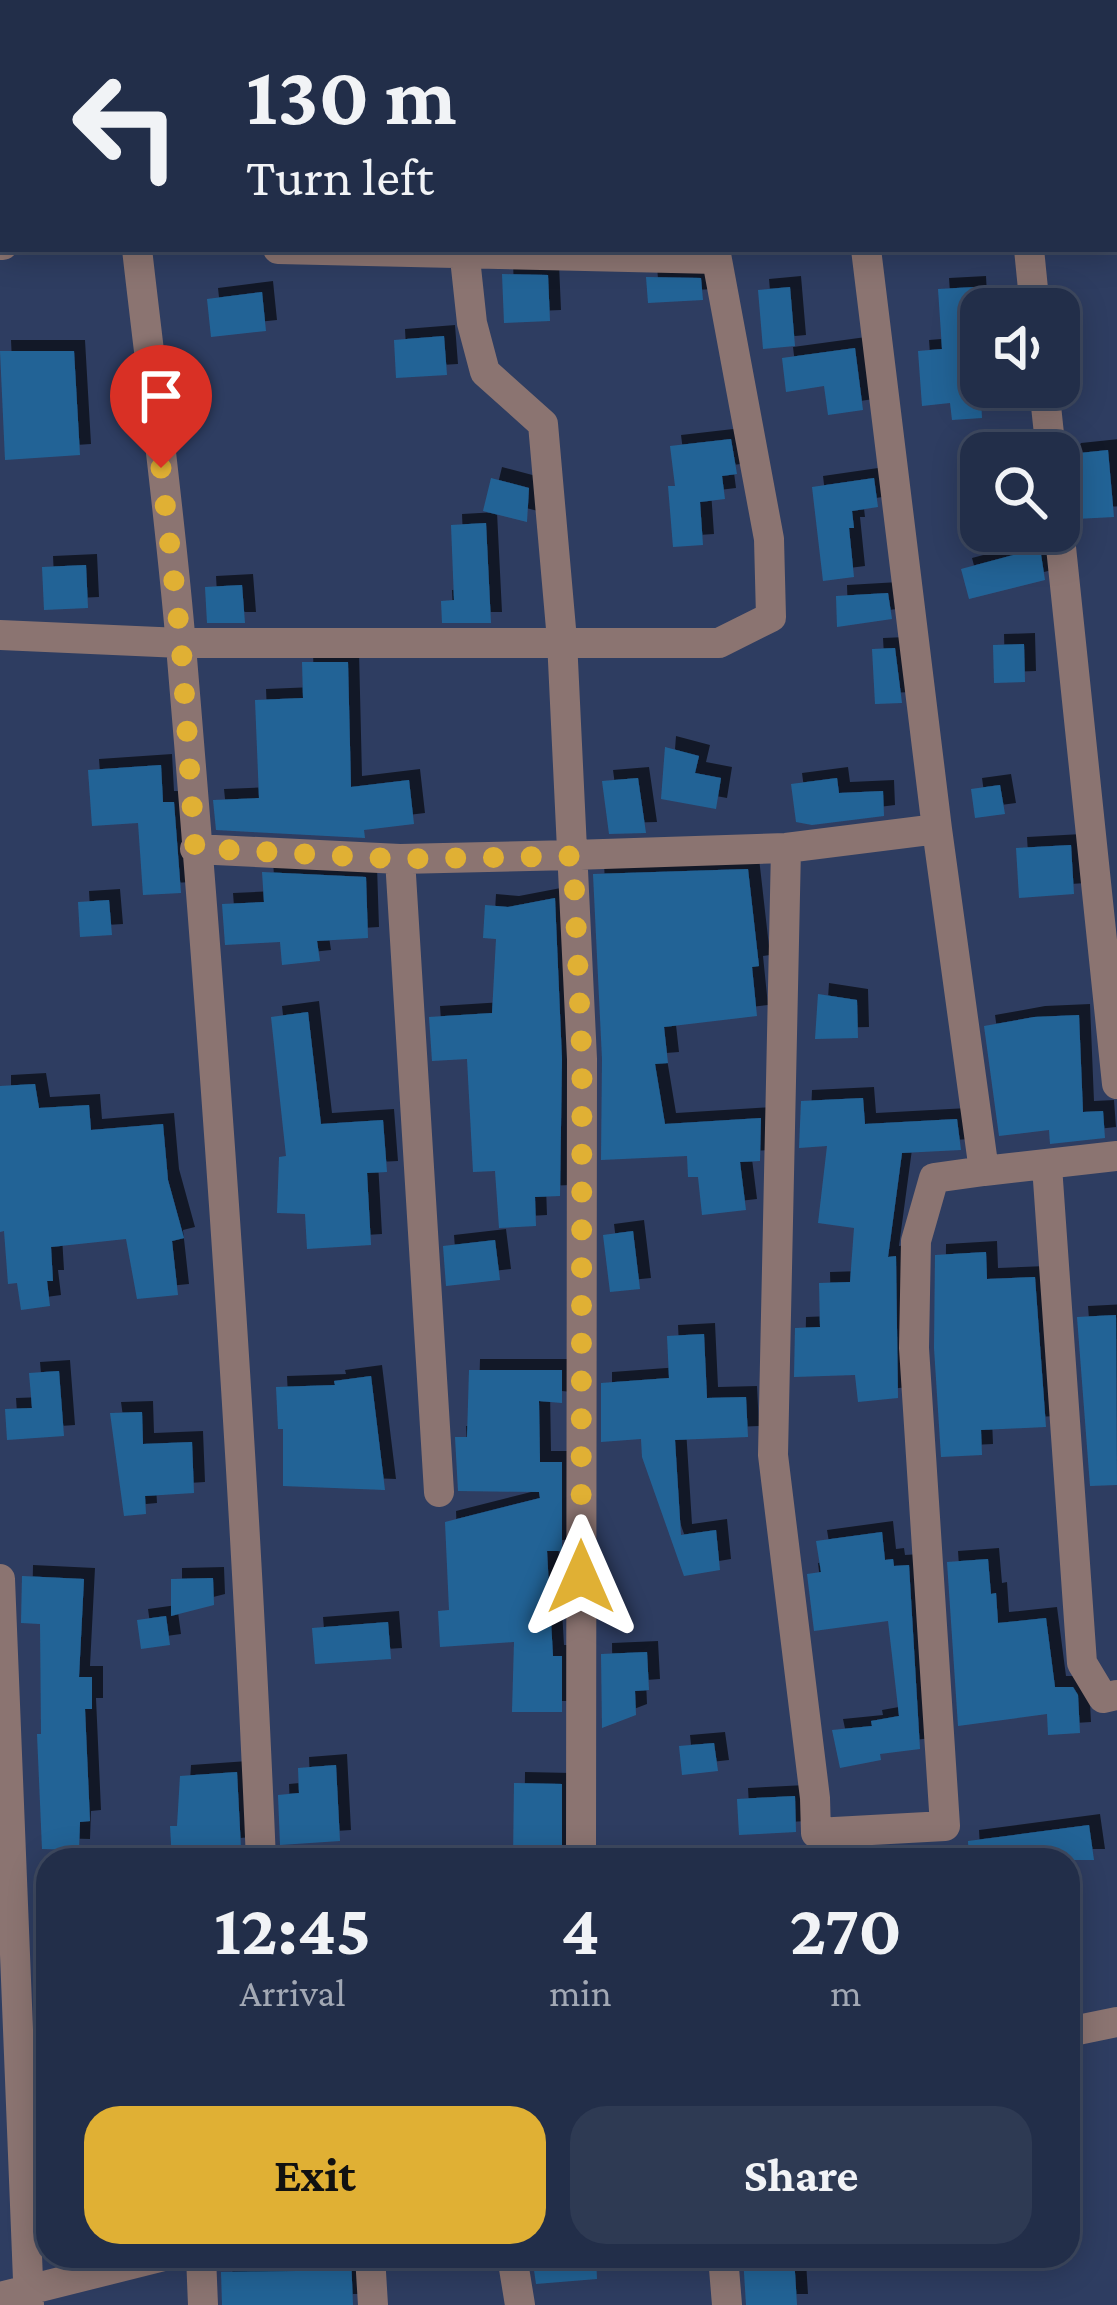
<!DOCTYPE html>
<html lang="en">
<head>
<meta charset="utf-8">
<style>
	:root { --surface:#222e49; --page:#2e3a53; --text:#f1f3f6; --muted:#a2a8b4; --line:#3f4a61; --accent:#e0b034 }
	body { margin:0; font-family:"Crimson Pro",serif; background:var(--page); color:var(--text); height:100vh; display:flex; flex-direction:column; font-size:45px; white-space:nowrap }
	* { box-sizing:border-box; margin:0 }
	p { font-size:39px; color:var(--muted) }
	.icon { flex:none; width:66px; height:66px; fill:none; stroke:currentColor; stroke-width:2; stroke-linecap:round; stroke-linejoin:round }
	.map { position:relative; flex:1; overflow:hidden }
	.sheet { position:absolute; left:36px; top:1848px; width:1044px; height:420px; display:flex; flex-direction:column; background:var(--surface); border-radius:36px; box-shadow:0 6px 30px #0003,0 0 0 3px var(--line) }
	.sheet>* { flex:none }
	.top-card { position:absolute; left:0px; top:0px; width:1119px; height:252px; box-shadow:0 6px 30px #0003,0 0 0 3px var(--line); background:#222e49; color:var(--text); overflow:hidden }
	.fabs { position:absolute; left:960px; top:288px; display:grid; gap:24px }
	.fabs a { display:grid; place-items:center; width:120px; height:120px; border-radius:24px; background:var(--surface); box-shadow:0 6px 30px #0003,0 0 0 3px var(--line); font-size:60px }
	.pin { position:absolute; display:grid; place-items:center; width:102px; height:102px; color:#fff; margin:-123px -51px; border-radius:50% 50% 50% 0; rotate:-45deg; box-shadow:0 0 12px #0007 }
	.pin .icon { rotate:45deg }
	.me { position:absolute; width:132px; margin:-66px; rotate:0deg; stroke-linejoin:round; filter:drop-shadow(0 0 9px #0008) }
	.turn { display:flex; align-items:center; gap:42px; height:252px; padding:0 48px; font-size:54px }
	.turn .icon { width:156px; height:156px; stroke-width:2.5 }
	.turn b { display:block; font-size:84px; line-height:102px }
	.eta { display:flex; justify-content:space-evenly; align-items:center; height:204px; text-align:center }
	.eta b { font-size:72px; font-weight:700; line-height:84px }
	.action { display:flex; gap:24px; margin-top:auto; padding:24px 48px }
	.action a { flex:1; height:138px; border-radius:36px; background:var(--accent); color:#111; font-size:48px; font-weight:700; line-height:138px; text-align:center }
	.action a+a { background:var(--page); color:var(--text) }
	.map>svg:first-child { display:block }
</style>
</head>
<body>
<div class="map">
<svg width="1117" height="2305" viewBox="0 0 1117 2305">
	<defs>
		<filter id="shadow"><feDropShadow dx="11" dy="-11" stdDeviation="0" flood-color="#0009"/></filter>
	</defs>
	<rect width="100%" height="100%" fill="#2e3d61"/>
	<path fill="#236396" filter="url(#shadow)" d="M502,274l46,1 2,46 -46,2z
		M646,277l55,1 2,22 -55,3z
		M790,287l5,59 -32,3 -5,-59z
		M975,287l7,131 -30,2 -2,-17 -28,3 -4,-55 24,-2 -4,-60z
		M262,292l4,39 -55,6 -4,-38z
		M444,336l3,39 -51,3 -2,-38z
		M855,348l8,62 -35,5 -4,-29 -38,6 -4,-34z
		M0,351h74l6,104 -75,5z
		M731,439l6,35 -15,2 3,23 -25,3 3,43 -30,2 -5,-61h7l-5,-40z
		M1108,450l6,67 -38,2 -9,-9 -6,-40 9,-16z
		M491,478l38,10 -2,34 -44,-11z
		M874,478l4,29 -26,4 2,17h-5l5,49 -31,4 -11,-94z
		M486,523l5,100h-49l-1,-22 13,-1 -3,-75z
		M1040,548l5,32 -76,19 -8,-30z
		M86,565l2,43 -44,2 -2,-43z
		M242,585l3,38h-38l-2,-36z
		M888,593l4,26 -55,8 -1,-31z
		M1024,644l1,38 -31,1 -1,-38z
		M895,648l7,55 -27,1 -3,-55z
		M302,662h46l3,125 58,-7 5,44 -50,6 1,8 -149,-8 -3,-30 46,-2 -4,-98 48,-2z
		M665,747l34,9 -4,17 26,5 -5,31 -55,-10z
		M161,765l2,37h11l7,91 -38,2 -5,-72 -46,3 -4,-56z
		M638,778l8,55 -37,1 -7,-53z
		M837,778l2,15 44,-2 1,25 -72,9 -16,-3 -5,-38z
		M1000,785l5,29 -30,4 -4,-29z
		M1071,845l3,49 -55,4 -3,-50z
		M748,869l11,97 -7,1 5,49 -93,11 4,36 -13,1 10,60 96,-6 -1,43 -20,1 6,48 -44,5 -4,-38h-10l-1,-21 -86,4 1,-101 -9,-185z
		M262,872l104,5 2,61 -51,3 3,20 -38,4 -2,-23 -55,3 -3,-41 42,-2z
		M555,898l7,161 -2,137 -25,1 1,29 -37,2 -4,-57 -22,1 -6,-113 -35,2 -3,-44 63,-4 4,-74 -13,-1 2,-33 23,2z
		M109,900l3,35 -32,2 -2,-35z
		M818,994l39,6 1,38 -43,1z
		M308,1012l13,112 62,-4 4,52 -20,1 4,72 -64,4 -2,-35 -28,-1 2,-56 7,-1 -15,-139z
		M1079,1015l4,97 20,-1 2,27 -55,6 -1,-14 -50,6 -15,-110 50,-9z
		M35,1084l4,24 50,-3 2,25 72,-6 5,56 16,58 -12,3 6,54 -41,4 -11,-60 -75,8 2,34h-6l3,25 -29,4 -4,-27 -9,1 -4,-53 -4,1v-146z
		M863,1098l2,26 92,-5 4,31 -59,3 -14,104 8,-1 2,142 -40,4 -3,-27 -61,2 1,-49 25,-1 -1,-44 31,-1 4,-54 -36,-5 9,-77 -28,2 2,-47z
		M633,1231l7,58 -30,3 -7,-57z
		M495,1240l5,40 -54,6 -3,-40z
		M986,1252l1,27 48,-2 11,150 -65,3 1,25 -41,2 -7,-109 1,-93z
		M1116,1315l1,170 -27,1 -13,-169z
		M704,1334l3,64 39,-1 2,40 -73,3 6,95 35,-5 4,40 -36,6 -42,-119 -1,-18 -40,3v-59l68,-5 -2,-42z
		M469,1370h93v33l-23,-2 1,61h22v89h-15l6,105h9v56h-50l2,-70 -74,5 -2,-36 11,-1 -4,-88 95,-24 -1,-6 -81,-1 -3,-54h12z
		M59,1371l5,65 -57,4 -2,-31 27,-1 -3,-35z
		M371,1376l14,114 -102,-4v-57h-5l-2,-42 59,-2 -1,-4z
		M142,1412l1,32 49,-2 2,51 -49,3 1,18 -22,2 -14,-103z
		M882,1532l3,28 8,-1 1,7 15,-1 11,184 -40,5 1,6 -41,8 -8,-38 40,-4 -1,-5 28,-5 -11,-95 -74,10 -7,-57 14,-2 -5,-31z
		M988,1559l3,35 5,-1 2,30 48,-5 9,69h18l5,8 2,38 -32,2 -1,-21 -89,12 -11,-164z
		M22,1576l62,3 -5,98h13v32h-7l5,112 -10,1 -1,28 -37,-1 -5,-115h4l-1,-110 -19,-1z
		M213,1578l1,27 -43,11v-37z
		M166,1616l4,29 -29,4 -4,-29z
		M388,1622l3,37 -76,5 -3,-36z
		M647,1652l2,38 -14,1 1,24 -34,13 -1,-74z
		M714,1743l4,28 -36,4 -3,-29z
		M336,1765l4,76 -60,4 -2,-50 21,-2 -1,-25z
		M237,1772l4,76 -12,1v8l-57,3 -2,-34h7l3,-50z
		M514,1783l48,1v73l-49,3z
		M795,1796l1,36 -57,3 -2,-36z
		M1089,1825l5,35h-125l-1,-19z
		M297,2256h54l2,49h-131l-1,-33 77,-1z
		M532,2256h64l1,23 -61,5z
		M743,2256h51l3,49h-51z"/>
	<g fill="none" stroke-linecap="round" stroke-linejoin="round">
		<path stroke="#8b7471" stroke-width="30" d="M134,0v3
			M440,0v3
			M682,0l1,3
			M836,0l1,3
			M1002,0v3
			M0,245h3
			M137,249c15,132 33,265 44,397 34,404 63,809 80,1214
			M278,249l438,10
			M464,249l8,74 13,49 58,52 19,216 20,419 -1,801
			M1029,249l6,60
			M1044,387l7,66
			M1059,528l58,556
			M0,635l181,8h538l52,-26 -2,-78 -54,-290
			M786,848l-13,607 42,343 1,35 129,-7 -31,-478 2,-107 18,-63 50,-7 -47,-342
			M195,849l205,10 173,-4 213,-7 151,-19 -71,-580
			M400,859l39,633
			M1047,1166l35,497 21,35 14,-3
			M984,1171l133,-15
			M0,1579l29,726
			M1068,2032l49,-10
			M201,2256l2,49
			M370,2256l3,49
			M512,2256l8,49
			M723,2256l4,49
			M0,2297l164,-41"/>
	</g>
	<g fill="none" stroke-linecap="round" stroke-linejoin="round">
		<path stroke="#e0b034" stroke-width="21" stroke-dasharray="0 37.8" d="M161,468l20,175 14,205 205,11 173,-3 9,203 -1,518"/>
	</g>
</svg>
<div class="fabs">
<a><svg class="icon" aria-label="sound" viewBox="0 0 24 24"><path d="M4 9h4l5-4v14l-5-4H4zM17 9q2 3 0 6"/></svg></a>
<a><svg class="icon" aria-label="search" viewBox="0 0 24 24"><circle cx="10" cy="10" r="6"/><path d="M15 15l6 6"/></svg></a>
</div>
<div class="pin" style="left:161px;top:468px;background:#d93025"><svg class="icon" aria-label="arrive" viewBox="0 0 24 24"><path d="M6 21V4h12l-3 4 3 4H6"/></svg></div>
<svg class="me" style="left:581px;top:1577px" viewBox="-20 -20 40 40"><path d="M0-17L14 15 0 8-14 15z" fill="#e0b034" stroke="#fff" stroke-width="4"/></svg>
<div class="top-card">
<div class="turn"><svg class="icon" aria-label="left" viewBox="0 0 24 24"><path d="M17 20v-9H6M10 6l-5 5 5 5"/></svg><div><b>130 m</b>Turn left</div></div>
</div>
<section class="sheet">
<div class="eta">
<div><b>12:45</b><p>Arrival</p></div>
<div><b>4</b><p>min</p></div>
<div><b>270</b><p>m</p></div>
</div>
<div class="action"><a>Exit</a><a>Share</a></div>
</section>
</div>
</body>
</html>
